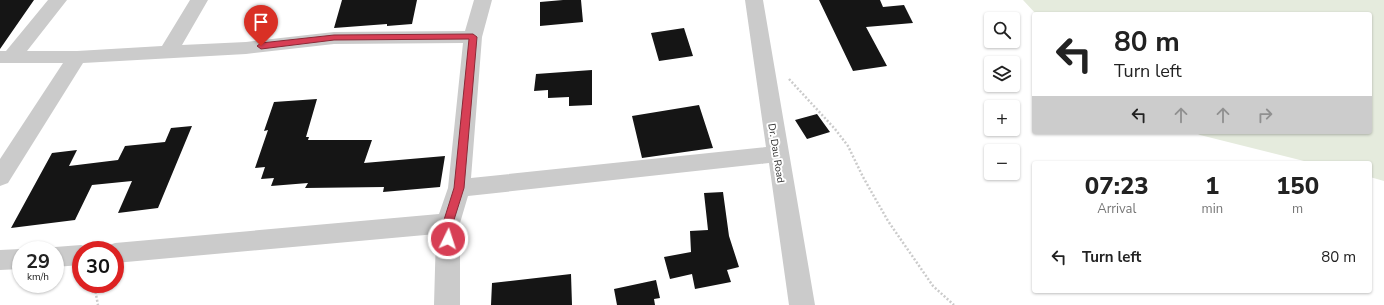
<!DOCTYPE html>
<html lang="en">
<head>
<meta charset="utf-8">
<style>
	:root { --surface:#fff; --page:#f6f6f6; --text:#222; --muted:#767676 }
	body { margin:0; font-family:"Nunito Sans",sans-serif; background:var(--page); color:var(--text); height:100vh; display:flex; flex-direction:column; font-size:15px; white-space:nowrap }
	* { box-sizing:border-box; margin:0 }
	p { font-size:13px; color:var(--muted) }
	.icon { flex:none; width:22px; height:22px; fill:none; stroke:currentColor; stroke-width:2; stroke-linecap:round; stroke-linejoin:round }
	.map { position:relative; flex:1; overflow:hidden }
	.drawer { position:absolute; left:1032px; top:161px; width:340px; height:132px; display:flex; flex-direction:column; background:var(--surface); border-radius:4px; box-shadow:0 1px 3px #0004 }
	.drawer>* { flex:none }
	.top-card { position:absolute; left:1032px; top:12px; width:340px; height:122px; border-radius:4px; box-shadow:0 1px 3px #0004; background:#fff; color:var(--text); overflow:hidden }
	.buttons { position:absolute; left:984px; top:12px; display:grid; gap:8px }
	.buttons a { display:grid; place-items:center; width:36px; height:36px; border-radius:4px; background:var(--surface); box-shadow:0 1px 3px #0004; font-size:20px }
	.speed { position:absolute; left:12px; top:241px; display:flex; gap:8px; font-size:20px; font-weight:700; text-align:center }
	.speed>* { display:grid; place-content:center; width:52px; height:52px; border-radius:50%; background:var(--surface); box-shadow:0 1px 3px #0004; line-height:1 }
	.speed small { font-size:10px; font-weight:400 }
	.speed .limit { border:6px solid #d22; background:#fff; color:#111 }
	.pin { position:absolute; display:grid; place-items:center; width:34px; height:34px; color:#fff; margin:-41px -17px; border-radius:50% 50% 50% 0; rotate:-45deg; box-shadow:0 0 4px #0007 }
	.pin .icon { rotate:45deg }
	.me { position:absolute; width:44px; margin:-22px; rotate:4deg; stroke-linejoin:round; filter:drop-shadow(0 0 3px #0008) }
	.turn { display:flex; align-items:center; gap:14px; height:84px; padding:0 16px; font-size:18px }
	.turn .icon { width:52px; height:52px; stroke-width:2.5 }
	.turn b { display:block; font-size:28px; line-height:34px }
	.lanes { display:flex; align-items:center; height:38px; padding:0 16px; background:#0003; justify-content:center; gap:20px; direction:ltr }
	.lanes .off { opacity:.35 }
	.eta { display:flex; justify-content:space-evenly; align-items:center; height:68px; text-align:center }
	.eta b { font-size:24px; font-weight:800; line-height:28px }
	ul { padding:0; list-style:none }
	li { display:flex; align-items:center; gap:12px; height:56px; padding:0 16px }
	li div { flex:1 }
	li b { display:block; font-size:15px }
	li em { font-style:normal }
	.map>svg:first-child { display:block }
</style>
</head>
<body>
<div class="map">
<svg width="1384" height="305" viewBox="0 0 1384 305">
	<rect width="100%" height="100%" fill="#fff"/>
	<path fill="#e5ebdd" d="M1023,0h361v181l-14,-4v-14h-58l-112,-28 -6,-3h176v-118h-334z"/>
	<path fill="#151515" d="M0,0h34l-34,49z
		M342,0h75l-5,24 -25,2v-2l-53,4z
		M563,0h18l2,22 -43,4v-24z
		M819,0h61l3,7 21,-2 9,18 -47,4 21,39 -34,5z
		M684,28l9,28 -34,5 -8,-28z
		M592,70v35l-23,1v-9l-21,1v-8l-14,1 2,-17z
		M317,99l-11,38h3l-1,3h64l-8,23 81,-7 -5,31 -57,5 1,-5 -79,1 3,-5 -37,3 3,-8 -13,1 4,-12 -10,1 13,-38 -4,1 10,-29z
		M699,105l14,43 -71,10 -10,-42z
		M817,114l13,18 -23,7 -12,-19z
		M192,126l-34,82 -40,5 14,-32 -40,4 -17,35 -64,8 41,-75 25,-3 -8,16 49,-6 7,-14 40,-4 6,-14z
		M723,192l6,44 10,31 -12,3 4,12 -36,7 -3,-15 -22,5 -6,-22 27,-5 -1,-21 18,-1 -4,-37z
		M571,274l1,31h-81l1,-22z
		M656,280l4,18 -6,1 1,6h-38l-3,-16z"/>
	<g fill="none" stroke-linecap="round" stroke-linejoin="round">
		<path stroke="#cbcbcb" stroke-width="2.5" stroke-dasharray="2 2" stroke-linecap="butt" d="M789,79l46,50 13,17 15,31 25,44 45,65 21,19
			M94,284l4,21"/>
		<path fill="#cbcbcb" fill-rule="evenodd" d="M48,0h19l-40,51h50l85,-5 28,-46h18l-26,45 64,-3 88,-10 131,-1 9,-31h18l-10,37 -11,141 295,-31 -21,-147h18l52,305h-26l-20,-142 -301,33 -8,27v82h-26l2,-71 -321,29v-13h-11l2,-4 9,-3 324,-29 9,-26 15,-145 -129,1 -88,10 -163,9 -75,120 -8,3v-27l63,-96h-63v-12h6z
			M81,245l9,3 1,2h-10v15l-26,2v-17h-9l9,-3z
			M21,249l4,1h-4v19l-21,1v-20z"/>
	</g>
	<path fill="#d73f55" stroke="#8c2937" d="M473,34l4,3 -13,151 -11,35v16l-2,3 -3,1 -4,-1 -1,-3v-16l11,-35 15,-149 -135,1 -73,9 -4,-3 4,-3 73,-8z"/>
	<g text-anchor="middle" stroke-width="4" stroke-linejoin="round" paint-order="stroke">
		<g font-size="10" fill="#2e2e2e" stroke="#fff">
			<text transform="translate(777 153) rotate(81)" y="4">Dr. Dau Road</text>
		</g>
	</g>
</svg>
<div class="buttons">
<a><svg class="icon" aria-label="search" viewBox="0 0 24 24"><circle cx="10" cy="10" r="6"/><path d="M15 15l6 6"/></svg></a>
<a><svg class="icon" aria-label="layers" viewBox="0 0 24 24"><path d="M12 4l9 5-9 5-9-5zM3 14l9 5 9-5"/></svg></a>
<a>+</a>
<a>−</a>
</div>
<div class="speed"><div>29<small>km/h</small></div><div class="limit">30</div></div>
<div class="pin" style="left:261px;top:46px;background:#d93025"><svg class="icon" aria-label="arrive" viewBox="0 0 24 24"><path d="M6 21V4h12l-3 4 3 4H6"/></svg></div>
<svg class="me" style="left:448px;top:239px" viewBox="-20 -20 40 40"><circle r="17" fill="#d73f55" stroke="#fff" stroke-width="3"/><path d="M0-11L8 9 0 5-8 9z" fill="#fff"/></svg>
<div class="top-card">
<div class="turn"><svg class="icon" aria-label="left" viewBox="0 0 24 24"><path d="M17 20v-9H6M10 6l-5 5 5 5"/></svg><div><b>80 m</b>Turn left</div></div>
<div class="lanes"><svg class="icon" aria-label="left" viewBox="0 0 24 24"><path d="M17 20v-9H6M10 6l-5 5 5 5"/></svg><svg class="icon off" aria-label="ahead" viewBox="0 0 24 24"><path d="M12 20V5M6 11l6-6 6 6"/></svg><svg class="icon off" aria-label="ahead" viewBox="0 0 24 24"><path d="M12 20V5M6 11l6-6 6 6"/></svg><svg class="icon off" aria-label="right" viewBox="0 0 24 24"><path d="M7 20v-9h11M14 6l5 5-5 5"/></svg></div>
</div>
<section class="drawer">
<div class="eta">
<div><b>07:23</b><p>Arrival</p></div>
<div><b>1</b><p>min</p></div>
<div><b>150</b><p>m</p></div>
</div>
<ul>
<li><svg class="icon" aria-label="left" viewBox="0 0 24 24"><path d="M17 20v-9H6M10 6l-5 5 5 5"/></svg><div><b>Turn left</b></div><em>80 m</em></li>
</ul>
</section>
</div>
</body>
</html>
